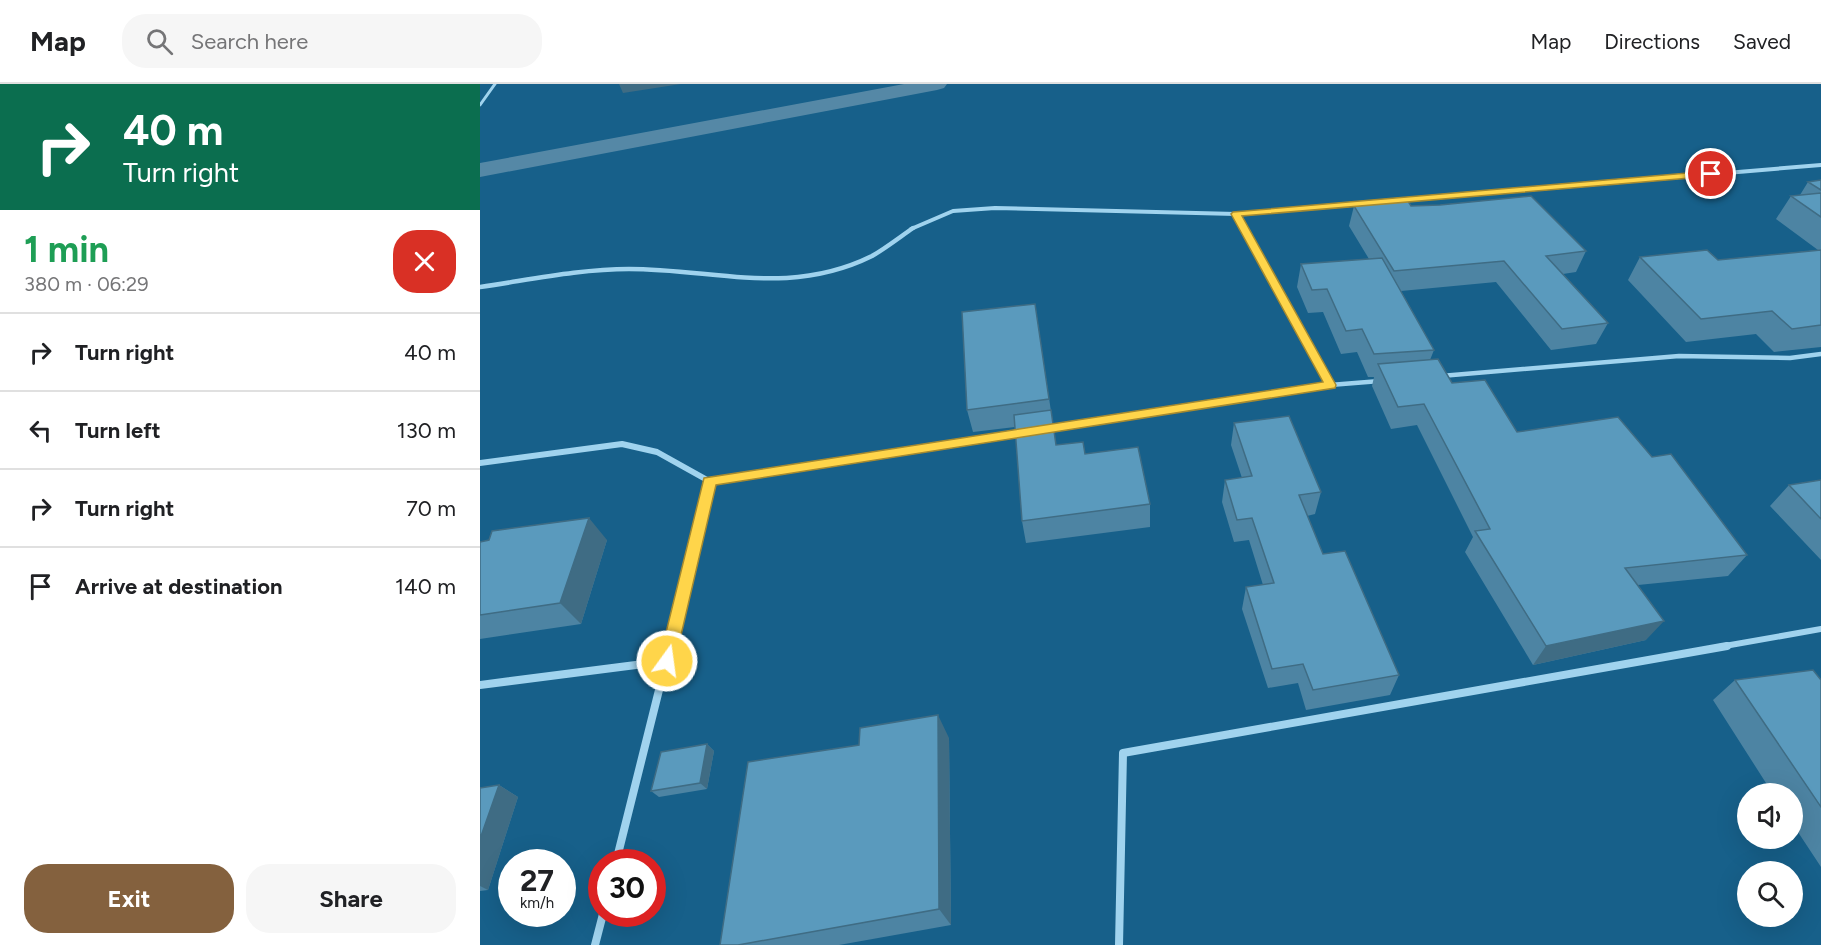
<!DOCTYPE html>
<html lang="en">
<head>
<meta charset="utf-8">
<style>
	:root { --surface:#fff; --page:#f6f6f6; --text:#202124; --muted:#757577; --line:#e0e0e0; --accent:#84613e }
	body { margin:0; font-family:Figtree,sans-serif; background:var(--page); color:var(--text); height:100vh; display:flex; flex-direction:column; font-size:22px; white-space:nowrap }
	* { box-sizing:border-box; margin:0 }
	p { font-size:20px; color:var(--muted) }
	.icon { flex:none; width:33px; height:33px; fill:none; stroke:currentColor; stroke-width:2; stroke-linecap:round; stroke-linejoin:round }
	.map { position:relative; flex:1; overflow:hidden }
	.panel { display:flex; flex-direction:column; background:var(--surface); width:480px }
	.panel>* { flex:none }
	.top-card { background:#0b6e4f; color:#fff; overflow:hidden }
	.buttons { position:absolute; left:1257px; top:699px; display:grid; gap:12px }
	.buttons a { display:grid; place-items:center; width:66px; height:66px; border-radius:50%; background:var(--surface); box-shadow:0 6px 24px #0002; font-size:30px }
	.speed { position:absolute; left:18px; top:765px; display:flex; gap:12px; font-size:30px; font-weight:700; text-align:center }
	.speed>* { display:grid; place-content:center; width:78px; height:78px; border-radius:50%; background:var(--surface); box-shadow:0 6px 24px #0002; line-height:1 }
	.speed small { font-size:15px; font-weight:400 }
	.speed .limit { border:9px solid #d22; background:#fff; color:#111 }
	.pin { position:absolute; display:grid; place-items:center; width:51px; height:51px; color:#fff; margin:-26px; border:3px solid #fff; border-radius:50%; box-shadow:0 2px 6px #0007 }
	.me { position:absolute; width:66px; margin:-33px; rotate:14deg; stroke-linejoin:round; filter:drop-shadow(0 0 4px #0008) }
	.turn { display:flex; align-items:center; gap:21px; height:126px; padding:0 24px; font-size:27px }
	.turn .icon { width:78px; height:78px; stroke-width:2.5 }
	.turn b { display:block; font-size:42px; line-height:51px }
	.round { display:grid; place-items:center; flex:none; width:63px; height:63px; border-radius:24px; background:var(--page) }
	.summary { display:flex; align-items:center; justify-content:space-between; height:102px; padding:0 24px }
	h1 { font-size:36px; font-weight:700; line-height:45px; color:#1e9e55 }
	.action { display:flex; gap:12px; margin-top:auto; padding:12px 24px }
	.action a { flex:1; height:69px; border-radius:24px; background:var(--accent); color:#fff; font-size:24px; font-weight:700; line-height:69px; text-align:center }
	.action a+a { background:var(--page); color:var(--text) }
	ul { padding:0; list-style:none }
	li { display:flex; align-items:center; gap:18px; height:78px; padding:0 24px; border-top:2px solid var(--line) }
	li div { flex:1 }
	li b { display:block; font-size:22px }
	li em { font-style:normal }
	header { display:flex; align-items:center; gap:36px; box-sizing:border-box; height:84px; padding:0 30px; background:var(--surface); border-bottom:2px solid var(--line) }
	header strong { font-size:28px }
	nav { display:flex; gap:33px; margin-inline-start:auto; font-size:21px }
	.search { width:420px; height:54px; background:var(--page); display:flex; align-items:center; gap:15px; box-sizing:border-box; padding:0 21px; border-radius:24px; color:var(--muted); font-size:22px }
	main { display:flex; flex:1; min-height:0 }
	.map>svg:first-child { display:block }
</style>
</head>
<body>
<header>
<strong>Map</strong>
<div class="search"><svg class="icon" aria-label="search" viewBox="0 0 24 24"><circle cx="10" cy="10" r="6"/><path d="M15 15l6 6"/></svg>Search here</div>
<nav><a>Map</a><a>Directions</a><a>Saved</a></nav>
</header>
<main>
<section class="panel">
<div class="top-card">
<div class="turn"><svg class="icon" aria-label="right" viewBox="0 0 24 24"><path d="M7 20v-9h11M14 6l5 5-5 5"/></svg><div><b>40 m</b>Turn right</div></div>
</div>
<div class="summary"><div><h1>1 min</h1><p>380 m · 06:29</p></div><a class="round" style="background:#d93025;color:#fff"><svg class="icon" aria-label="close" viewBox="0 0 24 24"><path d="M6 6l12 12M18 6L6 18"/></svg></a></div>
<ul>
<li><svg class="icon" aria-label="right" viewBox="0 0 24 24"><path d="M7 20v-9h11M14 6l5 5-5 5"/></svg><div><b>Turn right</b></div><em>40 m</em></li>
<li><svg class="icon" aria-label="left" viewBox="0 0 24 24"><path d="M17 20v-9H6M10 6l-5 5 5 5"/></svg><div><b>Turn left</b></div><em>130 m</em></li>
<li><svg class="icon" aria-label="right" viewBox="0 0 24 24"><path d="M7 20v-9h11M14 6l5 5-5 5"/></svg><div><b>Turn right</b></div><em>70 m</em></li>
<li><svg class="icon" aria-label="arrive" viewBox="0 0 24 24"><path d="M6 21V4h12l-3 4 3 4H6"/></svg><div><b>Arrive at destination</b></div><em>140 m</em></li>
</ul>
<div class="action"><a>Exit</a><a>Share</a></div>
</section>
<div class="map">
<svg width="1341" height="861" viewBox="0 0 1341 861">
	<rect width="100%" height="100%" fill="#17608a"/>
	<g fill="none" stroke-linecap="round" stroke-linejoin="round">
		<path fill="#5588a6" fill-rule="evenodd" d="M424,0h43l-3,4 -7,2 -457,87v-14z"/>
		<path stroke="#a0d3ee" stroke-width="3" d="M0,21l15,-21"/>
		<path stroke="#a0d3ee" stroke-width="4" d="M756,130l8,15
			M431,145l42,-18 42,-3 241,6 585,-49"/>
		<path stroke="#a0d3ee" stroke-width="4.5" d="M763,144l87,157 50,-4
			M0,203c49,-7 100,-18 149,-18 86,0 160,28 243,-13 14,-8 28,-19 41,-28
			M961,292l238,-20 111,2 31,-4
			M671,329l179,-28"/>
		<path stroke="#a0d3ee" stroke-width="6" d="M567,345l113,-18
			M0,379l142,-19 35,8 52,29 1,7 -40,159
			M229,397l314,-48
			M1239,563l102,-18"/>
		<path stroke="#a0d3ee" stroke-width="8" d="M0,601l187,-24
			M136,778l54,-216
			M115,861l8,-31
			M639,861l4,-192 604,-107"/>
	</g>
	<path fill="#4d84a3" d="M1341,96v167l-47,5 -18,-18 -70,8 -58,-62 12,-23 78,3 100,-10 -42,-31 15,-23 9,-1 8,-13z
		M874,122h57l175,45 -10,21 -13,2 45,49 -12,21 -45,6 -55,-68 -95,9 33,59 -4,10 22,23 65,49 135,25 95,98 -19,21 -90,9 8,55 -113,25 -68,-113 8,-15 -56,-112 -26,4 -19,-43 2,-9h-6l-11,-25 -16,2 -18,-42 -15,1 -11,-26 4,-23 68,-5 -20,-33z
		M555,220l21,141 29,9 65,50v23l-124,16 -4,-22 -7,-94 -42,5 -6,-22z
		M754,339l87,69 -6,22 -8,2 16,38 76,121 -9,20 -84,15 -8,-27 -30,5 -26,-79 4,-22 17,-2 -14,-45 -15,2 -12,-40 3,-22 17,-2 -11,-33z
		M1341,396v80l-51,-54 19,-21z
		M127,456l-26,84 -101,15v-97z
		M1255,596h86v187l-29,-44v-29h-19l-60,-94z
		M469,654l2,187 -112,20h-119z
		M227,660l7,7 -7,38 -48,8 -8,-6z
		M19,701l19,12 -30,93 -8,1v-103z"/>
	<path fill="#3f6c84" d="M139,0h62l-58,9z
		M109,434l18,22 -26,84 -21,-21z
		M1184,537l-18,19 -113,25 13,-19z
		M458,631l11,23 2,187 -12,-16z
		M227,660l7,7 -7,38 -7,-6z
		M19,701l19,12 -30,93 -8,-4v-47z"/>
	<path fill="#5a9abd" stroke="#3f6c84" stroke-width="1.5" d="M1341,96v10l-13,-8z
		M1341,109v24l-30,-21z
		M1051,112l55,55 -40,5 62,67 -46,6 -58,-68 -110,10 -40,-65 54,-5 3,5 29,-1z
		M1227,166l11,10 103,-10v75l-29,4 -20,-18 -71,8 -61,-62z
		M902,174l52,92 -60,4 -12,-25 -16,2 -19,-42 -15,1 -11,-26z
		M555,220l14,95 -82,11 -5,-98z
		M958,275l14,24 33,-3 32,52 101,-15 34,40 19,-3 76,101 -122,13 39,53 -118,25 -71,-115 15,-2 -66,-125 -26,3 -20,-43z
		M571,326l5,35 27,-3 2,12 53,-7 12,57 -128,17 -8,-106z
		M809,332l32,76 -22,3 24,59 22,-3 54,124 -86,15 -10,-26 -31,5 -26,-82 28,-4 -22,-65 -15,2 -12,-40 27,-4 -18,-53z
		M1341,396v39l-32,-34z
		M109,434l-29,85 -80,12v-73l9,-2 3,-9z
		M1333,586l8,10v127l-86,-127z
		M458,631l1,194 -201,36h-18l28,-183 111,-17 1,-17z
		M227,660l-7,39 -49,8 10,-39z
		M19,701l-19,54v-51z"/>
	<path fill="#ffd54a" stroke="#a68a30" stroke-width="1.5" d="M1231,87l4,3 -1,2 -472,40 94,169 -1,3 -619,97 -41,176 -3,5h-11l-2,-5 45,-183 619,-96 -92,-168 2,-2z"/>
</svg>
<div class="buttons">
<a><svg class="icon" aria-label="sound" viewBox="0 0 24 24"><path d="M4 9h4l5-4v14l-5-4H4zM17 9q2 3 0 6"/></svg></a>
<a><svg class="icon" aria-label="search" viewBox="0 0 24 24"><circle cx="10" cy="10" r="6"/><path d="M15 15l6 6"/></svg></a>
</div>
<div class="speed"><div>27<small>km/h</small></div><div class="limit">30</div></div>
<div class="pin" style="left:1231px;top:90px;background:#d93025"><svg class="icon" aria-label="arrive" viewBox="0 0 24 24"><path d="M6 21V4h12l-3 4 3 4H6"/></svg></div>
<svg class="me" style="left:187px;top:577px" viewBox="-20 -20 40 40"><circle r="17" fill="#ffd54a" stroke="#fff" stroke-width="3"/><path d="M0-11L8 9 0 5-8 9z" fill="#fff"/></svg>
</div>
</main>
</body>
</html>
